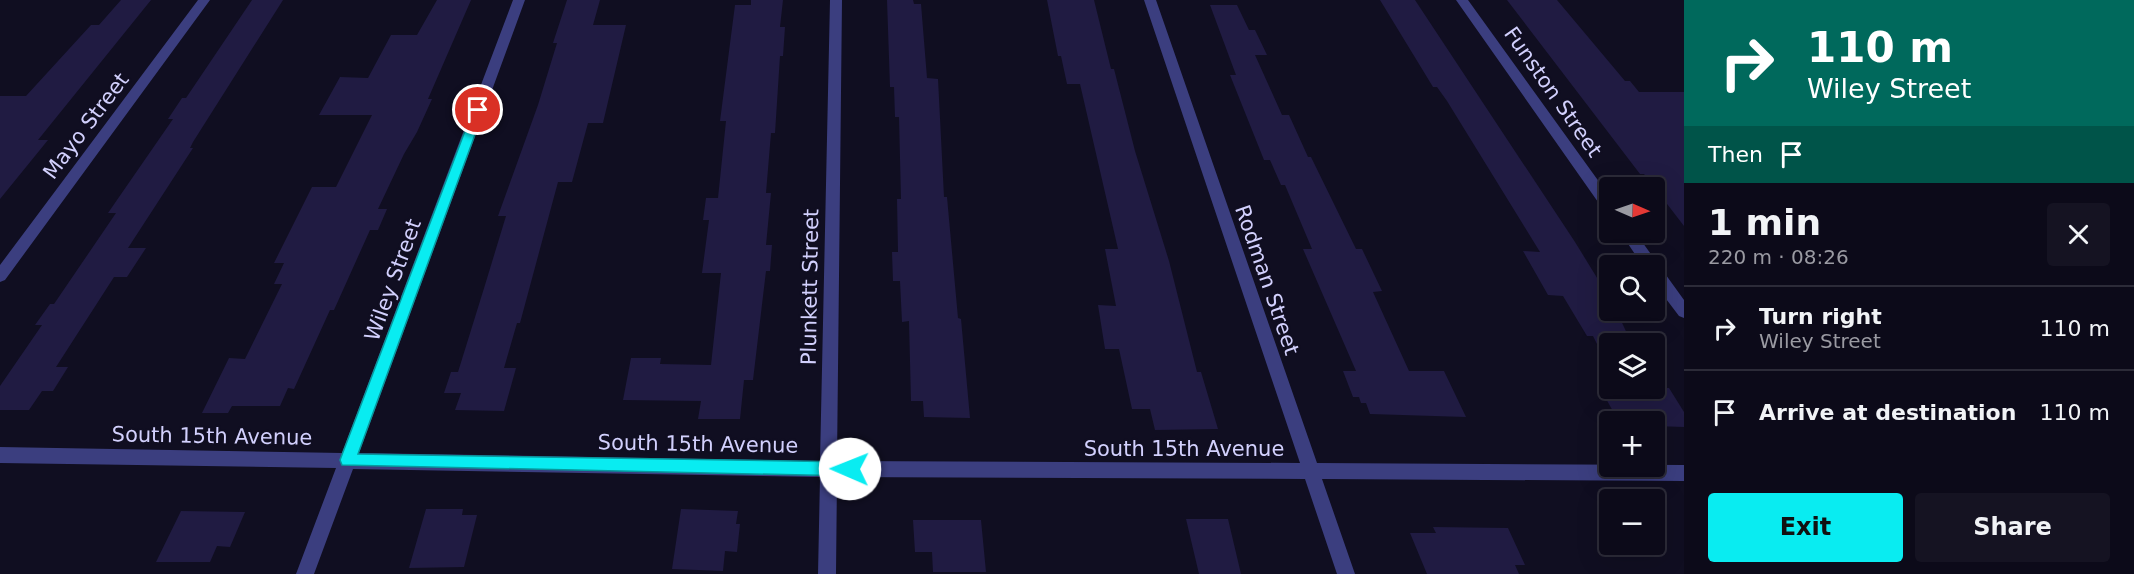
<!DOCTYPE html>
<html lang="en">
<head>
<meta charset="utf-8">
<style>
	:root { --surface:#0c0a19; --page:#151322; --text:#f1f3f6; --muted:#9a9aa2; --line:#2c2b38; --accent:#09ecf1 }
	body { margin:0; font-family:"DejaVu Sans",sans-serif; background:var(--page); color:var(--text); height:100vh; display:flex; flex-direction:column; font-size:22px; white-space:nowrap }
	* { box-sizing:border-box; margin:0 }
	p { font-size:20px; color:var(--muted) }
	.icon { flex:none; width:33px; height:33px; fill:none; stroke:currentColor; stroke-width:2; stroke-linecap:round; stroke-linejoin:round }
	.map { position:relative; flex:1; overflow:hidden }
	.side { display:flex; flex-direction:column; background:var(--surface); width:450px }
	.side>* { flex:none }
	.top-card { background:#00695c; color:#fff; overflow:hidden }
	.needle { width:39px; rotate:92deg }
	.fabs { position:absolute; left:1599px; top:177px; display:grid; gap:12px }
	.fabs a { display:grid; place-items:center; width:66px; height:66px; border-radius:6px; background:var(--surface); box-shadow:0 6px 24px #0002,0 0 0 2px var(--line); font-size:30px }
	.pin { position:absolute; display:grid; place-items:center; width:51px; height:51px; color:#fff; margin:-26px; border:3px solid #fff; border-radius:50%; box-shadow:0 2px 6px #0007 }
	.me { position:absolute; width:66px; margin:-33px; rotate:271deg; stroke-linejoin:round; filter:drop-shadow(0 0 4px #0008) }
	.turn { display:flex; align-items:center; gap:21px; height:126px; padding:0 24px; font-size:27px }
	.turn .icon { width:78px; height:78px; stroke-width:2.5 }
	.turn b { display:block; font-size:42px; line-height:51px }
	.then { display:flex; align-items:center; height:57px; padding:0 24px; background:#0003; gap:12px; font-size:22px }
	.round { display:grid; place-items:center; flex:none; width:63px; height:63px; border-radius:6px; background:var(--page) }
	.head { display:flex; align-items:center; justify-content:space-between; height:102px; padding:0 24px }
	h1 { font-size:36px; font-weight:700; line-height:45px }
	.primary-button { display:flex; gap:12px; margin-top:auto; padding:12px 24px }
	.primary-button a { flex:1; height:69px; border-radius:6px; background:var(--accent); color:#111; font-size:24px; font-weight:700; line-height:69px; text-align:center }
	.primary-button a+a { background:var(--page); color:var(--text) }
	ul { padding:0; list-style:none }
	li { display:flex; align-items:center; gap:18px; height:84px; padding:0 24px; border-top:2px solid var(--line) }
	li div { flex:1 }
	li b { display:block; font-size:22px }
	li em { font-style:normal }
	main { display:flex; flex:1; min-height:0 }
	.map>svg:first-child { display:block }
</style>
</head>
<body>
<main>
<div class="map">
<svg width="1684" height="574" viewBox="0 0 1684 574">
	<rect width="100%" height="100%" fill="#100e21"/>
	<path fill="#201b42" d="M121,0h30l-113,140h10l-48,59v-103h26l65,-71h8z
		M252,0h31l-90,142 -3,6h3l-65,100h18l-19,29h-13l-58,90h12l-15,24h-11l-13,19h-29v-24l42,-61h-7l15,-21h4l62,-91h-8l65,-94h-5l14,-21h4z
		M437,0h34l-43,99h4l-15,33 -13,22 -26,55h9l-9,21h-8l-36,80h-4l-36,79 -6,-1 -8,18h-48l-4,7h-26l27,-55 16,1 37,-75h-8l10,-21h-10l38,-76h24l36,-72h-53l21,-38 28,1 23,-43h26z
		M567,0h33l-7,25h33l-23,98h-15l-16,59h-14l-38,141h-3l-13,45h12l-12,43 -49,-1 6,-17h-17l7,-21h7l27,-87 21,-69h-8l40,-111 19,-62h-4z
		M751,0h32l-3,27h5l-2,29h-3l-5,77h-4l-5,60h5l-5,52h6l-2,26h-4l-13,109h-9l-4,39h-42l3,-18 -78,-1 8,-42h30l-1,6 51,1 10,-92h-19l7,-53h-6l3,-22h12l8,-77h-6l15,-116h16z
		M887,0h26l1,4h7l6,74 11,1 6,118h3l11,121 3,1 9,99 -46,-1 -1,-16h-12l-2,-80 -7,1 -2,-41h-7l-1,-29h6l-1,-53h4l-2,-82h-4l-1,-30h-4z
		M1047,0h47l17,69h3l21,82 34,110 28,111h4l17,57 -63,1 -5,-21h-18l-13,-60h-14l-7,-44 18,1 -11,-57h13l-38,-165h-13l-6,-28h-3z
		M1380,0h35l160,242 35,57v11h6l16,34h-35l-4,-8h-6l-24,-40 -15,-1 -25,-44 17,1 -93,-151 -10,-14h-4z
		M1507,0h50l68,81h5l9,11h45v134l-40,-52h-4z
		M1210,5h27l12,25h6l12,25h-12l27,60h7l19,42h3l45,92h6l20,42 -9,1 36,79h35l22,46 -96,-3 -4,-11h-5l-2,-6h-6l-10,-26h13l-53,-122h9l-27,-64h-4l-11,-25h-6l-34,-85h6z
		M1600,388h69l15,24v15l-30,-1v-4h-35z
		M426,509h37l-1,6h15l-13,52 -55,1z
		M681,509l57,2 -2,13h4l-3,28 -12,-1 -2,20 -51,-2z
		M181,511l64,1 -15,35 -13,-1 -7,16h-54z
		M1186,519h42l13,55h-42z
		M913,520h68l5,52h-53l-1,-20h-17z
		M1433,527l75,1 17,37h-10l4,9h-92l-17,-41h26z"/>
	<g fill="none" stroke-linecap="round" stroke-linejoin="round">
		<path fill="#3b3e7f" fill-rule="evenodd" d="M198,0h12l-205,280 -5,2v-17z
			M513,0h12l-166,453 461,8 10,-461h12l-5,461 463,2 -156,-463h12l161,463 367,2v16l-362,-2 33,95h-18l-32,-95 -468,-2 -1,97h-18l2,-97 -467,-8 -39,105h-18l40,-106 -336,-5v-16l342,6z
			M1456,0h12l142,197v16l-5,-1z
			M1620,232h15l49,68v18l-5,-2 -25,-33v-17h-11z"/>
	</g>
	<path fill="#09ecf1" stroke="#06999d" stroke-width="1.5" d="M478,106l6,4 -126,344 492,8 6,2 2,5 -2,5 -6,2 -508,-11 -2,-5 133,-350z"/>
	<g text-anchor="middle" stroke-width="4.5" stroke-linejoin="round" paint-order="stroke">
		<g font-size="21" fill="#d2d0fd" stroke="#100e21">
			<text transform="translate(1553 92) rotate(55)" y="7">Funston Street</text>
			<text transform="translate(86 126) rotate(-53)" y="7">Mayo Street</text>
			<text transform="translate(393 280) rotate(-70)" y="7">Wiley Street</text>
			<text transform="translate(1267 280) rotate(71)" y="7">Rodman Street</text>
			<text transform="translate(810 287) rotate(-89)" y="7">Plunkett Street</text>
			<text transform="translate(212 436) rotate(1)" y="7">South 15th Avenue</text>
			<text transform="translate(698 444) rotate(1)" y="7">South 15th Avenue</text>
			<text x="1184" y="456">South 15th Avenue</text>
		</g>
	</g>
</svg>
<div class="fabs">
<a><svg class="needle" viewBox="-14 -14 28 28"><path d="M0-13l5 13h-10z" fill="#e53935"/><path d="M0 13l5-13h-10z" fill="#9a9aa2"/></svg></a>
<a><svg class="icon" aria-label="search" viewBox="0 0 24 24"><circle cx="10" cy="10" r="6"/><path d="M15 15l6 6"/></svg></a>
<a><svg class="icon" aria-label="layers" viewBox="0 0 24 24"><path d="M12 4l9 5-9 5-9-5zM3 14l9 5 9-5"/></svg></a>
<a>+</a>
<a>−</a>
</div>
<div class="pin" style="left:478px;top:110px;background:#d93025"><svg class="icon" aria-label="arrive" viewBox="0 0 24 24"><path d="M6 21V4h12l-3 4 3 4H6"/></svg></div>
<svg class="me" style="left:850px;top:469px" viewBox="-20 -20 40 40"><circle r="19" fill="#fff"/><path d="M0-13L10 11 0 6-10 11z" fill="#09ecf1"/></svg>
</div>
<section class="side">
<div class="top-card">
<div class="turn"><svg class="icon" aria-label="right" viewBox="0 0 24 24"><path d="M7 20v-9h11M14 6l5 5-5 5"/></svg><div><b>110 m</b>Wiley Street</div></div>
<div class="then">Then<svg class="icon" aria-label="arrive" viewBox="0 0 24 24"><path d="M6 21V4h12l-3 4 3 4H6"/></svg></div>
</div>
<div class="head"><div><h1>1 min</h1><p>220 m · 08:26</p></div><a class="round"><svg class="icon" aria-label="close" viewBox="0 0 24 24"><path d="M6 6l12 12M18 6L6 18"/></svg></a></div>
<ul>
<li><svg class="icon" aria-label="right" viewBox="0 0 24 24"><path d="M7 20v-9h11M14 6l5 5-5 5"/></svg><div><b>Turn right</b><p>Wiley Street</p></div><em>110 m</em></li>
<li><svg class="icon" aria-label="arrive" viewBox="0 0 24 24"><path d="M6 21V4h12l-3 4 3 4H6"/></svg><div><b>Arrive at destination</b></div><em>110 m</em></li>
</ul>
<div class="primary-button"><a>Exit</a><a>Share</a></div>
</section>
</main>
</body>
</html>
